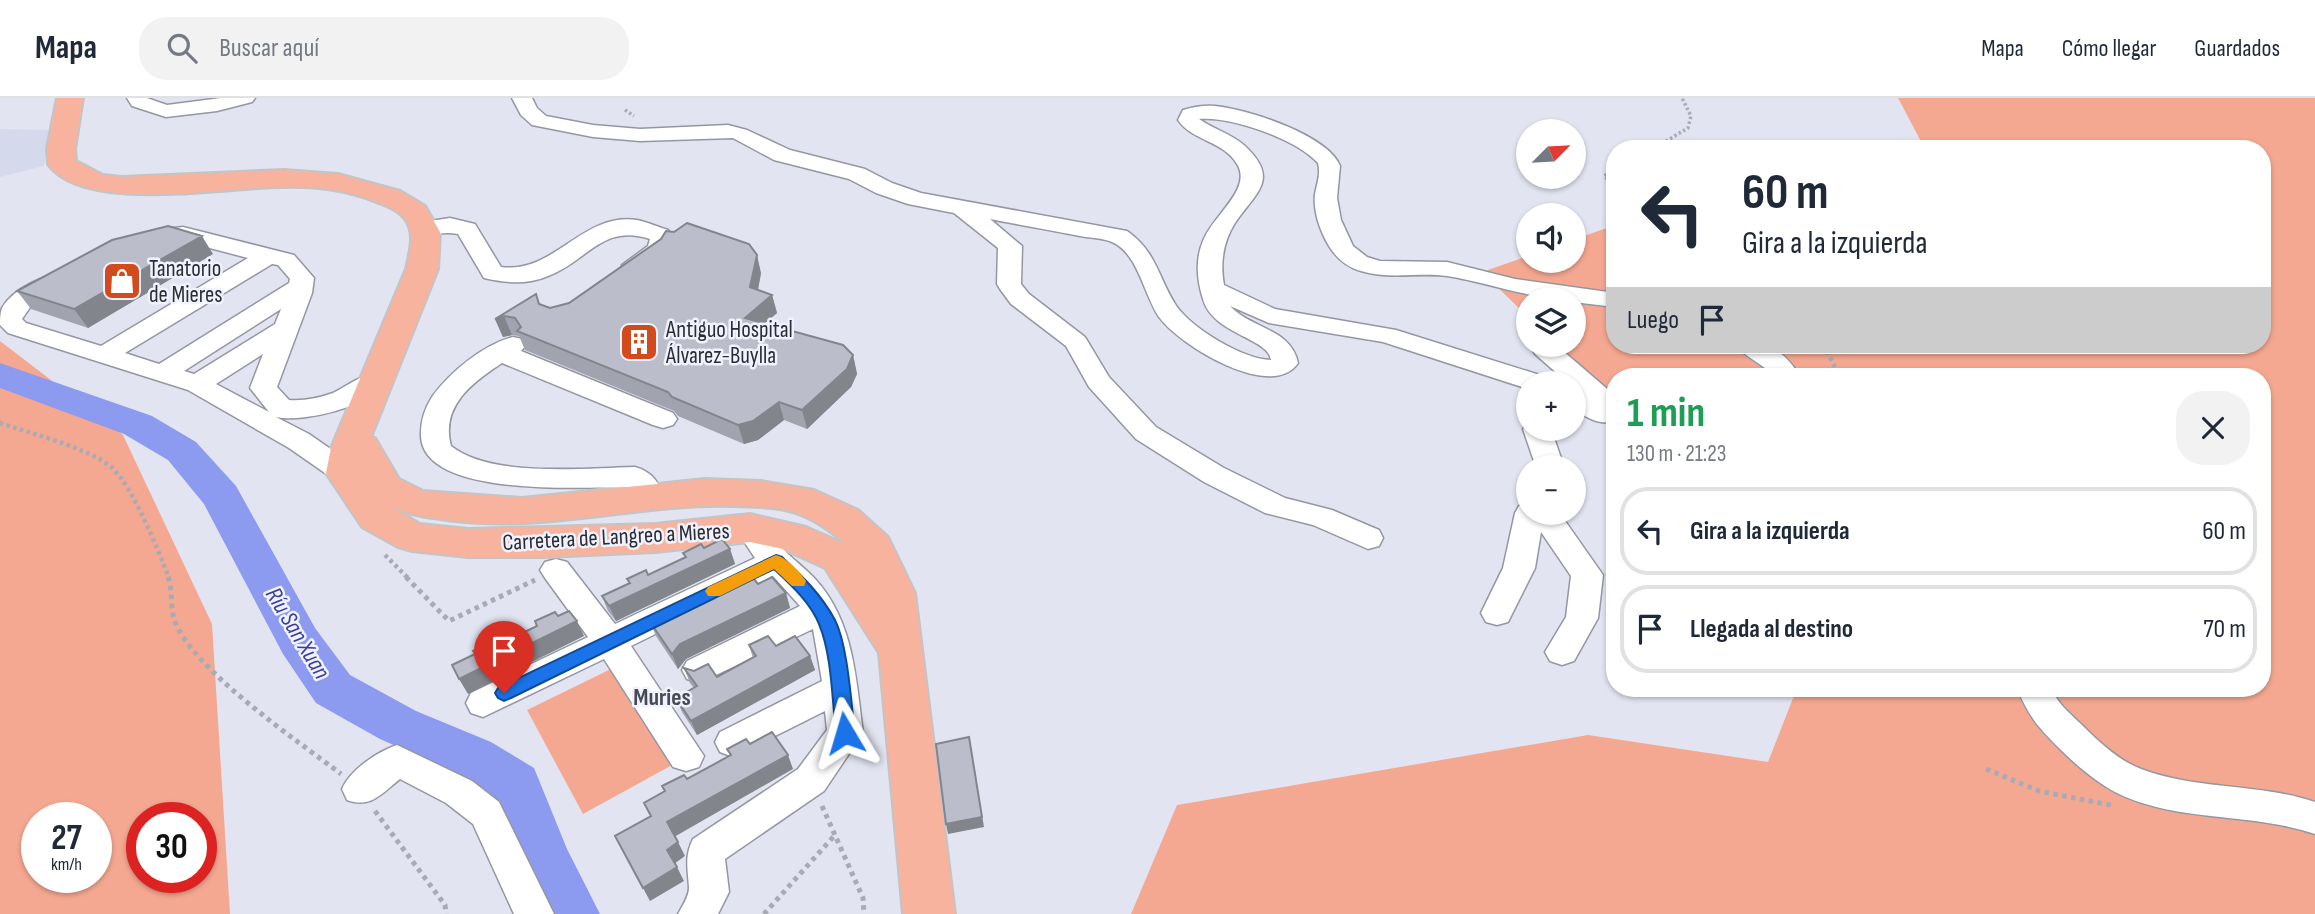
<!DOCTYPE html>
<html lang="es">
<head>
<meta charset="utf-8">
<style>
	:root { --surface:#fff; --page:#f2f2f3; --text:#1f2937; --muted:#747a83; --line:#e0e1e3 }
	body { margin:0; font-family:"Sofia Sans Condensed",sans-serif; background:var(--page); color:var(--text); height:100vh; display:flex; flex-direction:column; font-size:26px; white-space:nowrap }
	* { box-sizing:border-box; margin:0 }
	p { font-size:23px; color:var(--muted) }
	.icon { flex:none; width:38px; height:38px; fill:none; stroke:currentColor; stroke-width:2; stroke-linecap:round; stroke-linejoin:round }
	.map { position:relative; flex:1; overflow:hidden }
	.drawer { position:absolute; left:1606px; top:270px; width:665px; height:329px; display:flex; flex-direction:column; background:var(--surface); border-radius:28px; box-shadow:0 2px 5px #0004 }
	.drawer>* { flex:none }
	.top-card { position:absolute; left:1606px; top:42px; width:665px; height:214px; border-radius:28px; box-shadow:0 2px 5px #0004; background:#fff; color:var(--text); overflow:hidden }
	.needle { width:46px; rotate:66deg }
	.fabs { position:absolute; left:1516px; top:21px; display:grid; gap:14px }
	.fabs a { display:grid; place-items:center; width:70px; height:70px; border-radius:50%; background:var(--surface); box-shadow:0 2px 5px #0004; font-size:35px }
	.speed { position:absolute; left:21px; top:704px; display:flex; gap:14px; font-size:35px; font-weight:700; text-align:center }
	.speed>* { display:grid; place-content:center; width:91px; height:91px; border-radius:50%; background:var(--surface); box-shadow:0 2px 5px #0004; line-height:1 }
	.speed small { font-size:18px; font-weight:400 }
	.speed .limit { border:10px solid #d22; background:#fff; color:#111 }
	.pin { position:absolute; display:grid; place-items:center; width:60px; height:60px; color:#fff; margin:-72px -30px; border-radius:50% 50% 50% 0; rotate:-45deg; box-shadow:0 0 7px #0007 }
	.pin .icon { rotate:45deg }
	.me { position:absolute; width:77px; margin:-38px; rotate:353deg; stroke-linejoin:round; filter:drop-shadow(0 0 5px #0008) }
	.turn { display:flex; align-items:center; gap:24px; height:147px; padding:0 21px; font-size:32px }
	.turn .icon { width:91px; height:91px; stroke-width:2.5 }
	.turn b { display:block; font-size:49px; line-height:60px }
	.then { display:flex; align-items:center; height:66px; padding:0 21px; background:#0003; gap:14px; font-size:26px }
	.round { display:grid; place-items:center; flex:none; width:74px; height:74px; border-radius:28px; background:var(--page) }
	.summary { display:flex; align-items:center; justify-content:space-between; height:119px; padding:0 21px }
	h1 { font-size:42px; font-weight:700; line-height:52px; color:#1e9e55 }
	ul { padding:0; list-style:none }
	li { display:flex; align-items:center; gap:21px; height:88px; margin:0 14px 10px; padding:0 7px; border:4px solid var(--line); border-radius:28px }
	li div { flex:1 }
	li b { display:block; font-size:26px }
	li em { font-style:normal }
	header { display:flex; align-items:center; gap:42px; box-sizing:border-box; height:98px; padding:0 35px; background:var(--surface); border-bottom:2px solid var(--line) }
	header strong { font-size:33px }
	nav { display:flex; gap:38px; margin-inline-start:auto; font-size:24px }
	.search { width:490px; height:63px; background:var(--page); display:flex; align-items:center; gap:18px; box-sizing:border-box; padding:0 24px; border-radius:28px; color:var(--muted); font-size:26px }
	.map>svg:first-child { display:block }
</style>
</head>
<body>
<header>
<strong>Mapa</strong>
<div class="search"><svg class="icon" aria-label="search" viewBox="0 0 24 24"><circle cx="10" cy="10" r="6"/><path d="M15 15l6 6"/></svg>Buscar aquí</div>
<nav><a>Mapa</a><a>Cómo llegar</a><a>Guardados</a></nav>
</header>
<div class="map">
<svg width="2315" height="816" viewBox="0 0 2315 816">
	<rect width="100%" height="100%" fill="#e2e5f1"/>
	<path fill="#d4d9ec" d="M0,31l51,1 -7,36 -44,11z"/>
	<path fill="#f5a891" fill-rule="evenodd" d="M1898,0h417v816h-1184l46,-109 411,-70 180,27 29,-74h466v-312h-648v26l-59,-57h17v-46h-45v18l-46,-45 46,-16v5h45v-21l42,-15v120h648v-196h-338z
		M0,243l123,94 89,189 18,290h-230zM37,719h59v60h-59zM142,719h59v60h-59z
		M615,569l59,97 -91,50 -56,-104z"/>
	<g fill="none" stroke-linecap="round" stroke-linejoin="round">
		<path fill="#8c9aef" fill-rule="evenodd" d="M0,265l152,53 44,26 40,44 79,142 35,47 66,36 75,31 43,26 33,81 33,65h-57l-27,-57 -21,-59 -40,-26 -75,-33 -64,-36 -33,-49 -79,-150 -36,-44 -44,-26 -124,-46z"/>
		<defs>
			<path id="minor" d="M127,0h20l20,7 54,-7h34l-3,4 -35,9 -51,6 -34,-11z
				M512,0h20l5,10 9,8 47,9 47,4 88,-4 19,5 43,20 75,19 27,14 29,10 206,38c31,22 31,48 50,76 17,23 66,52 94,53 -2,-22 -59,-26 -68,-61 -6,-19 -8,-39 0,-58 9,-25 50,-52 34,-77 -13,-23 -45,-23 -59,-44l5,-10c10,-3 21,-5 32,-4 32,3 113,29 125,60l-3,32 4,22 12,26 14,11 13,4 67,1 68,17 100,14v14l-42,-5v-3c-46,0 -82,-16 -126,-23 -29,-4 -57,4 -86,-5 -14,-4 -24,-12 -32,-25 -9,-15 -16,-35 -14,-52 2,-11 6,-20 3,-31 -22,-24 -87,-47 -119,-44 14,10 33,15 46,27 36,34 10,47 -10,77 -12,19 -15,40 -11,62l51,24 121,21 150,47 4,6h-22v6l-145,-47 -114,-19 -39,-17c21,23 61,22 68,57 -26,39 -119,-18 -139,-46 -15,-22 -21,-64 -47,-75 -9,-4 -22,-4 -32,-6 -30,-6 -60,-11 -90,-17l32,27 -1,38 8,10 56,43 24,40 47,50 68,41 61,30 47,12 47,20 4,8 -4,8 -11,3 -55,-24 -48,-12 -61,-31 -68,-43 -47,-52 -23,-41 -55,-42 -11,-15 -3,-5 1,-36 -44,-35 -46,-9 -32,-11 -27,-14 -75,-19 -41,-22 -93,3 -47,-4 -61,-12 -11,-10z
				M450,120l25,6 26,43c54,7 81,-55 136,-47 10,2 21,7 31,10l6,11c-9,17 -28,34 -48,29l-4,-5 26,-19 2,-7c-48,-16 -62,22 -102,37 -21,9 -42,7 -64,2l-26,-44c-14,-3 -27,2 -41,-1l-4,-5 4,-5z
				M183,129l111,28 20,23 -2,15 -35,94 12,13c15,1 30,-2 44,-7 17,-8 32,-23 51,-18l4,6c-17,25 -83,42 -112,36l33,17 46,32 4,7 -4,7 -10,3 -10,-3 -46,-32 -101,-58 -180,-57 -8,-8c0,-6 0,-11 2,-17 10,-18 45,-37 65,-32l3,5 -3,5 -36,20 -9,13 4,4 75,23 147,-88 -65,-17 -27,-1 -4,-5 4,-5zM272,166l6,1 12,14 -1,4 -130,81 -34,-11zM281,211l-6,15 -81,50 -10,-3zM263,256l-13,34 19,24 -53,-28z
				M513,239l9,2 4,6 -5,6 152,62 4,6 -4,6 -10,3 -10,-3 -151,-62c-29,19 -62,43 -51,83 40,32 134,22 184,21 17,5 24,15 29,31l-5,7 -10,3 -10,-3 -11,-18c-43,0 -210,12 -207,-54 0,-13 4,-25 11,-36 18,-25 51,-52 81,-60z
				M1533,247h23l57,49 2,4v23c-17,5 -28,-4 -42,-12v-26h-5l-33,-29 -4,-6z
				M1736,247c33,-1 45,2 64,31h-27c-10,-13 -28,-18 -37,-31z
				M1527,325l1,6h23l13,38h-28l-13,-38z
				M1528,405v10h35v5l40,57 -5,43 -24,43 -12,4 -12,-4 -5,-9 21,-35 5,-41 -30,-44 -6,36 -27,54 -11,3 -11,-3 -5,-9 22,-45 12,-55 4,-7z
				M750,419c16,5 19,18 30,29 11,12 25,22 36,34 38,42 40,100 47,153l-39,58 -99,68 4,33 -11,22h-40c4,-7 11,-18 11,-26 -1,-18 -5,-31 4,-49l105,-70 29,-39 -2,-19 -92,46 -13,-5 -5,-10 5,-10 102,-51 -9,-52 -114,54 -12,-4 -5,-9 5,-9 113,-55 -27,-30 -142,70 73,110 -5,11 -13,4 -13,-4 -69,-108 -121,58 -12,-4 -5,-10 5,-10 117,-56 -43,-59 -5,-8 5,-8 11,-3 11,3 48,62 140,-66 -20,-30 4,-8z
				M2017,590h34c7,17 21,27 34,40 16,16 35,33 56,41 55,21 118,14 174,33v32c-64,-22 -139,-11 -200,-42 -20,-11 -39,-27 -55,-43 -22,-22 -31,-32 -43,-61z
				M397,647l75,36 27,21 55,112h-40l-41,-90 -27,-21 -46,-24c-18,14 -29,30 -53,21l-5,-11c9,-20 35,-37 55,-44z"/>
			<path id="major" d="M57,0h26l-8,51 1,12 27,14 19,2 162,-7 54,4 62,17 25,15 15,26 -2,37 -67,168 4,1 24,41 24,12 99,7 183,-19 56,2 53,9 44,20 30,27 27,56 40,321h-52l-24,-261 -54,-85 -42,-19 -33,-7 -95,10 -109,5h-78l-56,-6 -14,-4 -36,-20 -36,-54 5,-25 75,-179c3,-15 9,-33 1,-47 -7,-12 -24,-18 -36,-22 -29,-11 -59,-14 -90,-13 -55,0 -198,27 -233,-23l-1,-15zM388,407c22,11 43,13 67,16 94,11 186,-18 280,-15 18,1 40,0 58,6 20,6 38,19 54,33l-41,-18 -56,-13 -95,10 -187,5 -48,-5z"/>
		</defs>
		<use href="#minor" stroke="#9497a2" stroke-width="3"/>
		<use href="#major" stroke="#c4c4c5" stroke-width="4"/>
		<path stroke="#a8aab4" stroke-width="3.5" stroke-dasharray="2.5 2.5" stroke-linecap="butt" d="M625,12l9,6
			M1653,51l35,-21 3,-12 -9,-18
			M1615,71l-11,7 11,10"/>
		<path stroke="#a8aab4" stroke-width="4.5" stroke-dasharray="3.5 3.5" stroke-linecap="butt" d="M1824,247l11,22 -1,9
			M0,325c29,10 89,25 111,44 22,19 47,83 58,111
			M385,457l23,23"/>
		<path stroke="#a8aab4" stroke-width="5" stroke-dasharray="4.5 4.5" stroke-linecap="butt" d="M168,479c5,13 2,28 6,42 16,49 124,122 167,155
			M406,479l43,44 86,-41
			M1986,671l53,22 76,15
			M822,708l41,92 1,16
			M375,713l70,94 1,9
			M764,816l71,-79"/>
		<use href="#minor" fill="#fff" fill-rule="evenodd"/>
		<use href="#major" fill="#f7b39e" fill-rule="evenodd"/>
	</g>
	<path fill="#a1a3ae" d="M213,156l-125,74 -57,-19 -14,-18z
		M761,175l-3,17 14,5 5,18 -12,10 88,32 4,19 -6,13 -44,42 -23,-9 -26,20 -14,4 -66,-28 -4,-5 -149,-61 -6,-14 -7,-1 -9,2 -8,-18 45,-15 10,4z
		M704,450l26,1 5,15 -119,57 -8,-10 -6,-15 27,-13 -2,-4 21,-4 37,-18 -2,-4z
		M758,486l28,9 4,15 -104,51 -8,10 -22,-33 -6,-14z
		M749,547l27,1 34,10 5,14 -118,65 -15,-23 -6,-14 18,-10 -4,-5 -6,-15 33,9 36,-19z"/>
	<path fill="#83858d" d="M202,138l11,18 -125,74 -14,-19z
		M757,157l4,18 -6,32 -5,-18z
		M772,197l5,18 -27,23 -5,-18z
		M504,218l8,19 -9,2 -8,-18z
		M853,257l4,19 -6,13 -44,42 -5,-19z
		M779,304l5,18 -26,20 -14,4 -6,-19z
		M730,451l5,15 -119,57 -7,-15z
		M786,495l4,15 -104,51 -8,10 -6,-15 8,-10z
		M577,523l7,15 -116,58 -9,-15z
		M810,558l5,14 -118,65 -6,-14z
		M969,639l15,90 -36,7 -2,-10z
		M788,657l5,14 -119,68 -7,-15z
		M678,744l7,14 -11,8 -7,-14z
		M677,769l7,14 -34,20 -7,-13z"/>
	<path fill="#bbbeca" stroke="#83858d" stroke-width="2" d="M687,125l62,21 8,11 -7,32 22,8 -27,23 98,27 10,10 -6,14 -45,41 -23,-8 -26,19 -15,4 -66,-28 -4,-5 -151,-61 4,-4 -6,-9 -11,-2 -9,3 41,-25 3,10 11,4 19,-5 92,-64 5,-8 8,1z
		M168,128l34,10 -128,73 -57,-18 95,-51z
		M722,441l8,10 -121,57 -7,-10 28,-13 -3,-4 19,-9 2,5 38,-18 -3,-4 18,-9 3,4z
		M749,475l9,11 14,-7 14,16 -106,51 -8,10 -22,-32z
		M569,513l8,10 -118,58 -7,-14 23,-11 -2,-3 20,-10 3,5 41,-20 -2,-5 20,-9 3,4z
		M768,538l8,10 19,-10 15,20 -119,65 -15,-23 21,-12 -13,-18 10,3 14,-7 9,13 39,-21 -7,-11z
		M772,634l16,23 -121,67 11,20 -11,8 10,17 -34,21 -28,-52 36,-20 -7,-13 21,-12 -3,-5 22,-11 3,4 44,-24 -4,-6 19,-10 4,5z
		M969,639l13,80 -36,7 -10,-80z"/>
	<path fill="#1a73e8" stroke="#114b97" stroke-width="2" d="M776,457l6,2c20,19 39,37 53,63 13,26 16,83 20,113l-3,6 -7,2 -6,-2 -3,-6c-4,-33 -4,-78 -17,-109 -9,-22 -28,-39 -45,-55l-263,129 -7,3 -6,-3 -3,-5 3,-5z"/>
	<path fill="#f59e0b" d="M776,457c11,3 24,17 30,26l-2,5h-12l-18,-17 -54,27h-12l-3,-5 3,-4z"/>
	<defs>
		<symbol id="shop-square" viewBox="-11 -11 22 22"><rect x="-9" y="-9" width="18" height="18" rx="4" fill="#d24b1c" stroke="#f0f2ff"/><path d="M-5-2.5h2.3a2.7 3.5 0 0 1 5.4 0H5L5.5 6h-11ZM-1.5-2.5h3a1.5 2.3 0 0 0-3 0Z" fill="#fff"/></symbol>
		<symbol id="building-square" viewBox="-11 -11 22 22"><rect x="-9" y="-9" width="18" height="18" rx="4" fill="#d24b1c" stroke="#f0f2ff"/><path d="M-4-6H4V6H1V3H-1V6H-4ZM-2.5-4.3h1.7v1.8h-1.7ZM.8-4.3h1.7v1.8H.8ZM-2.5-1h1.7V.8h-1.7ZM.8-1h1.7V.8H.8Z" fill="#fff"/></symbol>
	</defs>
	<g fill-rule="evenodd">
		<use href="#shop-square" x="100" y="161" width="44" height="44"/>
		<use href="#building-square" x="617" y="222" width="44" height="44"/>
	</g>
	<g text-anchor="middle" stroke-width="5" stroke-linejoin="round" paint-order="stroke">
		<g font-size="23" fill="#2c2d31" stroke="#f0f2ff" text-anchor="start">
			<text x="149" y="178">Tanatorio<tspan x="149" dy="26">de Mieres</tspan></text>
			<text x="666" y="239">Antiguo Hospital<tspan x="666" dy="26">Álvarez-Buylla</tspan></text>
		</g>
		<g font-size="23" fill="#2c2d31" stroke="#f0f2ff">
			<text transform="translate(616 438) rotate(-3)" y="8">Carretera de Langreo a Mieres</text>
		</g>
		<g font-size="24" font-style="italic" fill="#393e9f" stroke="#f0f2ff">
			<text transform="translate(298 535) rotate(59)" y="8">Ríu San Xuan</text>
		</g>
		<g font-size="24" font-weight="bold" fill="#474953" stroke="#f0f2ff">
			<text x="662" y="607">Muries</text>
		</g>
	</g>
</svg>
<div class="fabs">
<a><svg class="needle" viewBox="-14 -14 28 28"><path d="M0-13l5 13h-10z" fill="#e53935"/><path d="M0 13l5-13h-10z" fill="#747a83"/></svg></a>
<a><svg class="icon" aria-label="sound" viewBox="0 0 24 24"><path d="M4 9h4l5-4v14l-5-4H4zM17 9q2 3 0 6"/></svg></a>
<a><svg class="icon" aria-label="layers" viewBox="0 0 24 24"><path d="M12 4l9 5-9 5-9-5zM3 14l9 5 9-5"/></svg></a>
<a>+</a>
<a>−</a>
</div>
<div class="speed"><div>27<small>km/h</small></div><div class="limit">30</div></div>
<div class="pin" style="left:504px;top:595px;background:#d93025"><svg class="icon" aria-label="arrive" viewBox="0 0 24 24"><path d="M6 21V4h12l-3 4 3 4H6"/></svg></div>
<svg class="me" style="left:845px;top:635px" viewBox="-20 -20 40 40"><path d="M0-17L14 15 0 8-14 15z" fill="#1a73e8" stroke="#fff" stroke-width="4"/></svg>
<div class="top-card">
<div class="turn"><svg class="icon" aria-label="left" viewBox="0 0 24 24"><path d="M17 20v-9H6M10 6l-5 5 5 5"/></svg><div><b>60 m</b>Gira a la izquierda</div></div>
<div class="then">Luego<svg class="icon" aria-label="arrive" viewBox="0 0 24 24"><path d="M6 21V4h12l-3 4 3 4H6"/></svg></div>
</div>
<section class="drawer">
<div class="summary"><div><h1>1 min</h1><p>130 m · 21:23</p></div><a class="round"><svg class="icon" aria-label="close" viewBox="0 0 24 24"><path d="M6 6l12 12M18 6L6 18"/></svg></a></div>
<ul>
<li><svg class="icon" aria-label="left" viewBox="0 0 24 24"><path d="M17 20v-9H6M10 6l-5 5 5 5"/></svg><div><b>Gira a la izquierda</b></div><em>60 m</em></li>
<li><svg class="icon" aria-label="arrive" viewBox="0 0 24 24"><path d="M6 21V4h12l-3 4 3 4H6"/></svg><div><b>Llegada al destino</b></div><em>70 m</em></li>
</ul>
</section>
</div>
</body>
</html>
